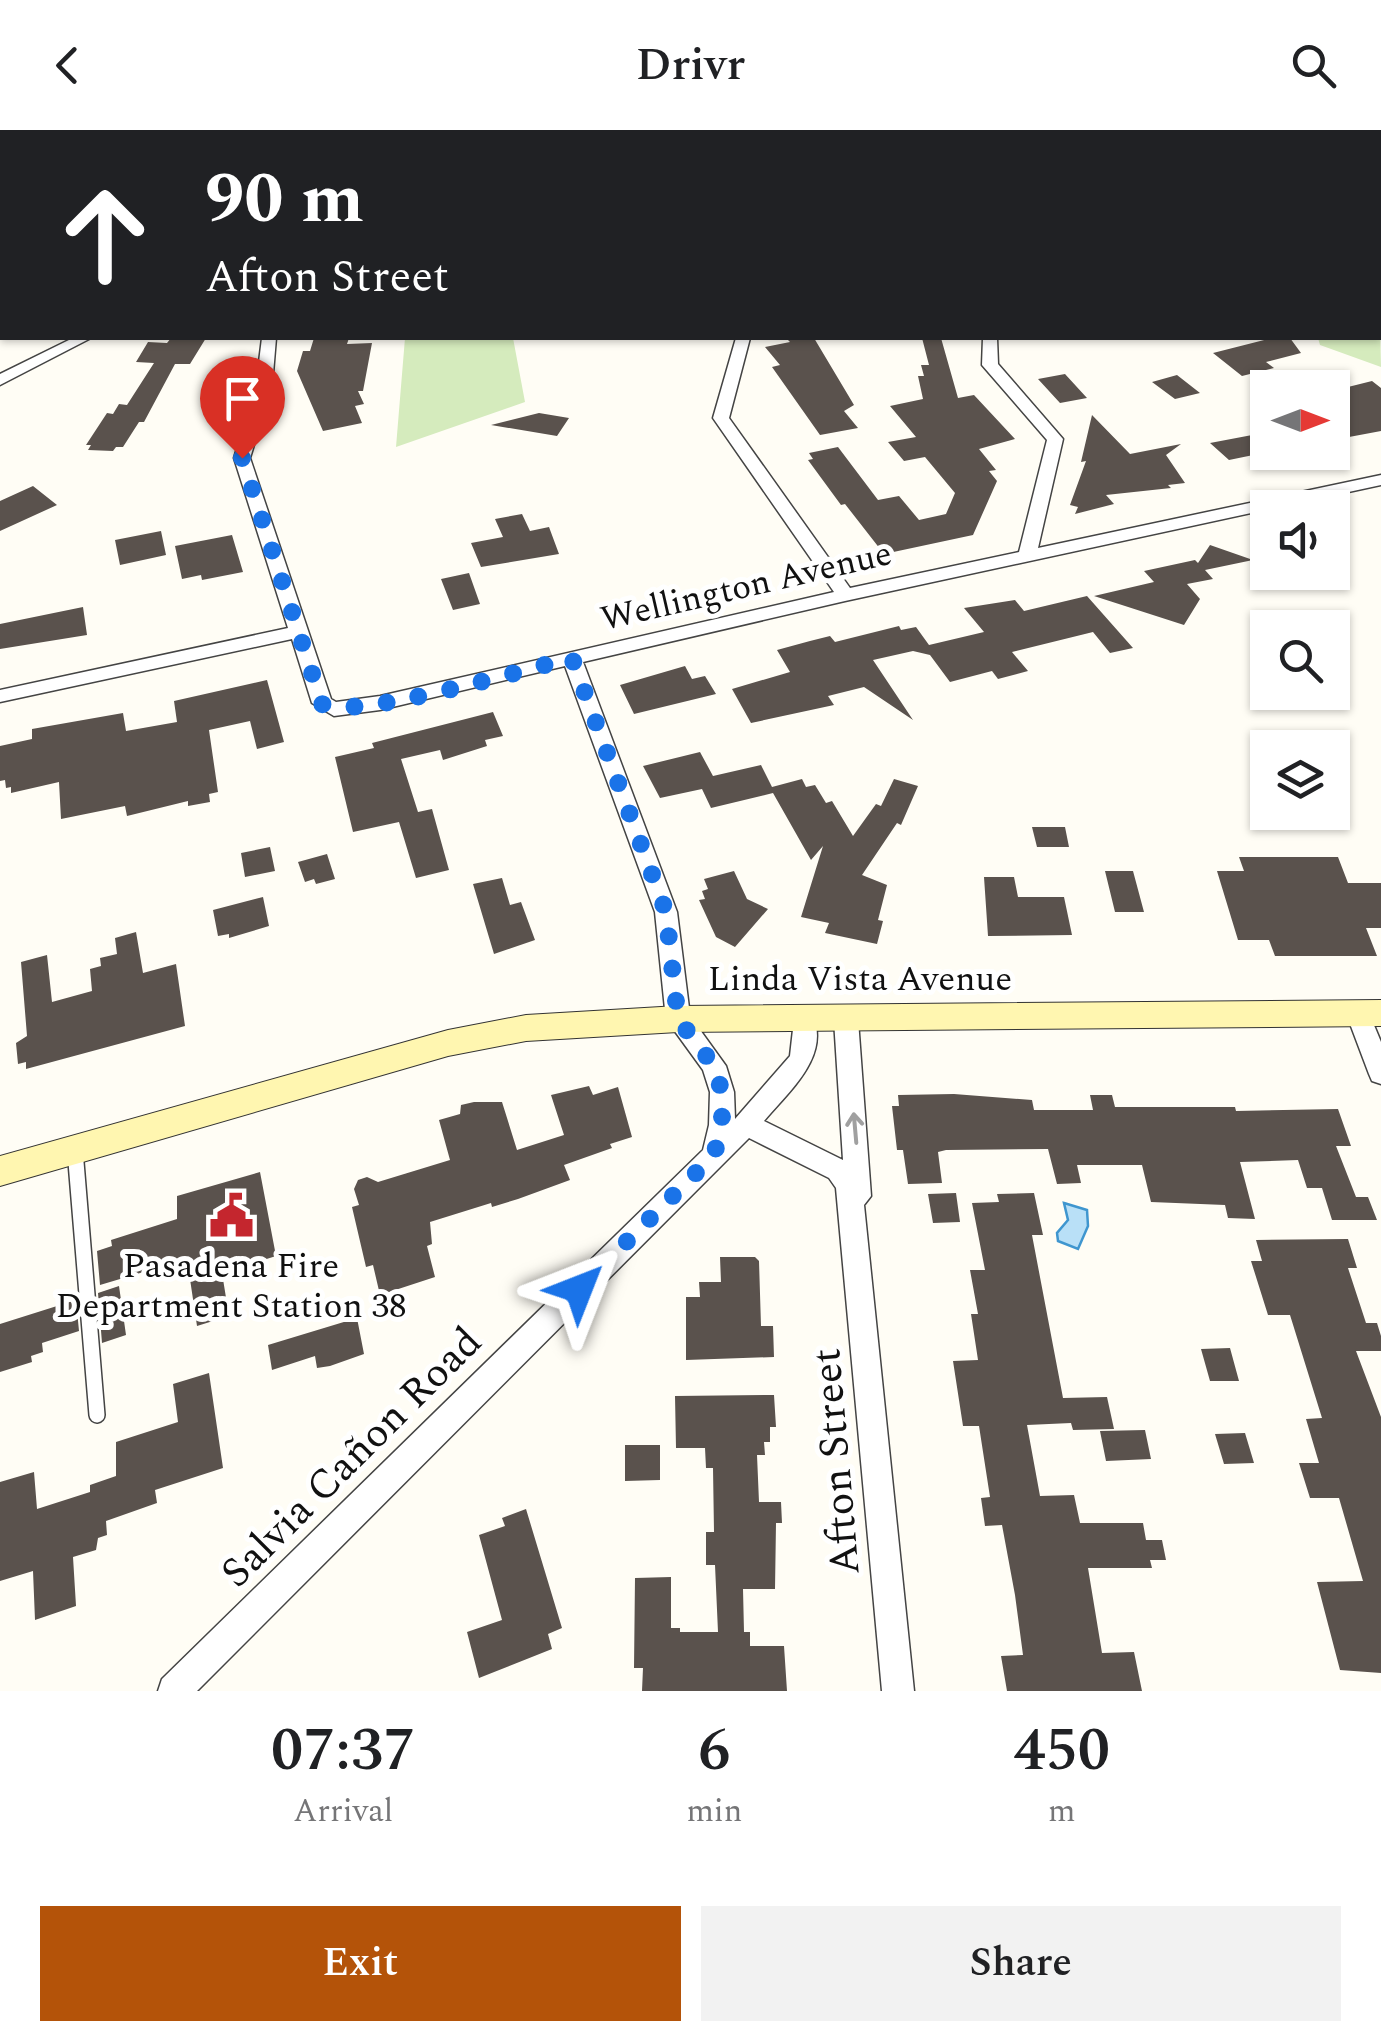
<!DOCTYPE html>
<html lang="en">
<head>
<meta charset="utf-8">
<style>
	:root { --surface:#fff; --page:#f2f2f2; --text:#202124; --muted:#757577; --accent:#b45309 }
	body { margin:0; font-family:Spectral,serif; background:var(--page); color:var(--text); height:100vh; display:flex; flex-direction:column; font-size:38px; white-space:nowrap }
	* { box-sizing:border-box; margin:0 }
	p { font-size:32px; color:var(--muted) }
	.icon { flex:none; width:55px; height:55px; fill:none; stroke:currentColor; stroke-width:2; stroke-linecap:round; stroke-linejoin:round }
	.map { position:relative; height:1561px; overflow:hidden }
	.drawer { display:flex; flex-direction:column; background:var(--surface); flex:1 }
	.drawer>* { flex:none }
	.top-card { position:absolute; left:0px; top:0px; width:1382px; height:210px; box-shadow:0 2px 8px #0004; background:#202124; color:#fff; overflow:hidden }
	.needle { width:65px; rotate:90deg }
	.fabs { position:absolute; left:1250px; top:240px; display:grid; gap:20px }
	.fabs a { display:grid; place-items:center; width:100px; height:100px; border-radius:0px; background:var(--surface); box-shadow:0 2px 8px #0004; font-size:50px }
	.pin { position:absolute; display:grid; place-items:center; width:85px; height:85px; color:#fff; margin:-102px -42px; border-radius:50% 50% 50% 0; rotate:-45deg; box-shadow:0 0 10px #0007 }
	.pin .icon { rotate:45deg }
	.me { position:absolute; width:110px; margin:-55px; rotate:45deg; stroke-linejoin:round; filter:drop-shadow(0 0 8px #0008) }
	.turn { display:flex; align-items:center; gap:35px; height:210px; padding:0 40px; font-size:45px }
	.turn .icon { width:130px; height:130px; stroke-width:2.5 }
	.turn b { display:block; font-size:70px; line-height:85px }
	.eta { display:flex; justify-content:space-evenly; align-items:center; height:170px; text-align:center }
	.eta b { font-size:60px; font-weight:600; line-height:70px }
	.action { display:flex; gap:20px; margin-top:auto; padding:20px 40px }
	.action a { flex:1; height:115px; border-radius:0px; background:var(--accent); color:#fff; font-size:40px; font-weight:600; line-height:115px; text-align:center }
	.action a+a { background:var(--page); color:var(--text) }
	header { display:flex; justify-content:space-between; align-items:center; height:130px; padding:0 40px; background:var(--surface); font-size:45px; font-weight:600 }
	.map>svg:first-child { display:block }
</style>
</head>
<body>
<header><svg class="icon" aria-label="back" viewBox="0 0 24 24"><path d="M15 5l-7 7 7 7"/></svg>Drivr<svg class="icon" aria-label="search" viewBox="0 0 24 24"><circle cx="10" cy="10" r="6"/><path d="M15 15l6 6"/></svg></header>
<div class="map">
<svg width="1381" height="1561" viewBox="0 0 1381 1561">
	<rect width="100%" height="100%" fill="#fffdf5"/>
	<path fill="#d5ebbd" d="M92,0h870l-871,2z
		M1380,192l1,45 -61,-22 -2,-7h62z
		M405,208h108l12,64 -129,45z"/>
	<path fill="#b9e0f7" stroke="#3f96cf" stroke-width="2.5" d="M1064,1073l23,7 1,16 -10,23 -20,-8 -1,-8 11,-13z"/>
	<path fill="#5a524d" d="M171,208h35l-16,26h-15l-31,58h-5l-16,25h-7l-3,4 -25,-1 3,-5h-5l21,-32 6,1 6,-10 8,1 27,-42 -18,-1 12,-20 19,1z
		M314,208h35l-2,6 25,-1 -9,48h-5l6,13 -9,2 7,17 -39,8 -26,-60 6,-20h7z
		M786,208h28l40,67 -10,6 14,17 -38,7 -48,-68 8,-2 -15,-18 25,-5z
		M922,208h19l17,60 16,-3 41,44 -36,10 17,21 -7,1 8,10 -24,54 -89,19 -39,-50 -4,1 -33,-45 5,-1 -4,-6 29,-6 40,53 21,-4 20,24 27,-6 9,-21 -30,-36 -21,4 -16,-19 28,-5 -26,-31 33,-7 -5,-23h6l-3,-11h8z
		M1272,208h18l11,15 -35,9 8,6 -32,8 -29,-23z
		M1065,244l22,24 -27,5 -22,-24z
		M1177,245l23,18 -25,6 -23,-17z
		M1372,251l9,7v43l-32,6 -17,-14v-32z
		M539,283l30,5 -12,18 -66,-11z
		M1092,285l38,39 51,-10 -15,11 19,28 -17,2 3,3 -65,7 8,9 -39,10 3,-7 -8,-2 16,-44 -5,1z
		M1268,302v20l-39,8 -19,-17z
		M33,356l24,19 -57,26v-30z
		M522,384l8,17 19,-4 10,27 -78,13 -10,-24 32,-6 -8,-18z
		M161,401l5,24 -46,10 -5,-25z
		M232,405l11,37 -41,8 -1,-5 -19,4 -7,-33z
		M1210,415l43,15 -48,10 8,9 -26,5 13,15 -16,26 -90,-29 60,-14 -10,-11 51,-11 3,3z
		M469,443l11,31 -27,6 -12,-31z
		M1087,466l46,52 -23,5 -17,-21 -81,20 16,19 -30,8 -6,-8 -42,11 -20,-27 -17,-4 -40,9 40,60 -49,-33 -36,9 6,9 -83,18 -19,-34 58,-17 -13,-22 33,-9 20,-5 5,6 64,-16 2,4 15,-3 13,18 55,-13 -20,-24 51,-8 9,11z
		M83,477l4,28 -87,14v-25z
		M685,536l7,13 13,-3 11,18 -82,20 -14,-29z
		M267,550l17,62 -27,7 -7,-28 -41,9 9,62 -9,2 1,8 -22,4v-5l-61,15 -2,-10 -64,13 -2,-37 -48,11v-6l-5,1 -1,-8 -5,1v-35l32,-7v-10l91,-16 3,18 51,-9 -3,-21z
		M493,582l10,24 -18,4 2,6 -44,14 -3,-10 -39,9 17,53 14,-3 17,61 -33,8 -17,-56 -46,10 -18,-75 39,-9 -2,-5z
		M700,622l13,24 48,-11 11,22 30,-8 4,8 9,-2 11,18 6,-2 21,35 23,-32 5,2 13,-27 24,7 -17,39 -4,-2 -35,52 25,10 -9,35 5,1 -6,23 -52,-11 4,-10 -28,-6 22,-71 -12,14 -38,-67 -62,15 -9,-19 -42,9 -17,-32z
		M1032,697h33l4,20h-32z
		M270,717l5,24 -30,6 -4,-24z
		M327,724l8,25 -19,5 -2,-5 -9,3 -7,-20z
		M1239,727h99l10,26h33v45h-15l11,28h-102l-6,-16h-31l-21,-69h27z
		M734,741l13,28 21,10 -33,38 -19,-10 -17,-37 6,-1 -3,-8 6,-2 -4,-10z
		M1105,741h28l11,41h-29z
		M984,747h30l4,20h46l8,38 -84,1z
		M502,748l8,27 11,-3 14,38 -41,14 -21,-70z
		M263,767l6,29 -40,12v-4l-11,2 -5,-26z
		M136,802l7,41 33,-9 9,62 -159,43v-7l-8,2 -2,-21 11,-7 -6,-74 26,-7 5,47 40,-11 -2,-22 11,-3 -1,-8 17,-4 -2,-16z
		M589,956l4,9 25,-8 14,50 -22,7 2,4 -48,17 6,15 -52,19 -26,8 -1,-4 -61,19 2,22 -5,2 8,31 -55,18 -7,-30 -7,2 -14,-60 7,-2 -5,-16 4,-9 9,-3 11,5 72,-22 -11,-40 21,-6 1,-9 13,-3h28l15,48 47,-15 -13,-40z
		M954,964l78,6 2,10h59l-3,-15h22l3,12h120l1,4 102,-2 13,37h-15l20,51h12l9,23h-45l-10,-32h-15l-9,-28 -58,2 15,57 -27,-1 -3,-13 -74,-3 -9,-37h-65l4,18 -24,1 -9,-35 -102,1 -8,2 4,31 -34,1 -5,-34h-6l-5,-44h7l-1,-11z
		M260,1042l16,84 -54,17 7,43 -32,10 -10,-67 -87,26 -3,-34 15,-5 -1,-6 66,-21v-23z
		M956,1063l4,29 -27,1 -5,-29z
		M1034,1063l9,42h-11l31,163 44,-1 7,32 -41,1 -2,-7 -44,2 13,71 34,-1 6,28h63l3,17h16l4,20h-16l2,8h-64l14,85 32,-1 8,39h-135l-6,-35 22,-1 -8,-60 -13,-70 -17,1 -4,-28 9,-1 -11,-71h-16l-10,-65 25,-1 -7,-46h7l-8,-44h15l-13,-67 27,-1 -2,-8z
		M1348,1109l9,29h-9l18,55h11l4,13v15h-25l25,66v256l-41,-3 -23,-88 46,-1 -24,-83h-29l-11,-35h20l-13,-44 16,-1 -32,-103h-22l-17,-54h11l-6,-21z
		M720,1127h35l4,4 2,65h12l1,31 -88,3v-63h14l-1,-15h22z
		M119,1156l7,49 -24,8 -4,-50z
		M76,1170l3,31 -37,12 1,9 -12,4 1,6 -32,10v-48z
		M357,1188l7,36 -34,12 -13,2 -2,-12 -43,14 -4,-25z
		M1230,1218l9,33h-29l-9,-32z
		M209,1243l14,95 -68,22 2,13 -51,18 1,14 -9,3 -2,12 -23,7 3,49 -41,14 -2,-49 -33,10v-99l34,-10 3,37 53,-17v-7l26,-9v-34l62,-20 -5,-38z
		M774,1265l2,32h-6v15h-6l1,13h-8l2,47h22l1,21h-6l-1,66h-32l1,43h6v14h34l3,45h-145l1,-23h-9l1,-90 36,-1v51h9v4h38l-3,-67h-9v-33h8l-1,-64h-7l-1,-20h-29l-1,-52z
		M1145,1300l6,29 -45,2 -6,-30z
		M1245,1303l9,30 -30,1 -9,-30z
		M625,1315h35v35l-35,1z
		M526,1379l36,119 -14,6 4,15 -73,29 -12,-46 35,-12 -23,-85 26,-9 -3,-8z"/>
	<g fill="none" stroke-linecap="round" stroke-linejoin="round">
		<defs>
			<path id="lane" d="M75,1020l22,265"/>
			<path id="street" d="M1380,76h1v10h-1z
				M73,208h18l-91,47v-11z
				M262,208h14l-4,48 -22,72 81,241 5,3 44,-6 454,-104 -121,-174 23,-80h14l-21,80 121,170 169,-36 28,-112 -65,-75 1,-27h14l1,26 65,75 -25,109 343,-73v10l-536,116 -262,61 94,250 13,104 36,50 8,26 1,27 55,-63 5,-44 8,-3 8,3c22,43 -22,79 -47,109l79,39 -9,-140 4,-7 8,-3 8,3 4,7 13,176 -7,9 50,486h-32l-46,-503 -7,-10 -80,-40 -552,553h-39l4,-12 541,-529 6,-25 1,-33 -7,-22 -37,-51 -11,-107 -90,-246 -185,44 -46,6 -22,-13 -20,-64 -292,63v-12l288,-62 -54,-170 22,-72z
				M1358,873l8,3 15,36v42l-9,-3 -3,-7 -23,-61 4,-7z"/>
			<path id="secondary" d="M1381,870v26l-703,6 -152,9 -78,15 -448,130v-30l448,-126 78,-15 152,-9z"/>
		</defs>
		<use href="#lane" stroke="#444" stroke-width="18"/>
		<use href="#street" stroke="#444" stroke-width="3"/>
		<use href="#secondary" stroke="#333" stroke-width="2"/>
		<use href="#lane" stroke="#fff" stroke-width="15"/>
		<use href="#street" fill="#fff" fill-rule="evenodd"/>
		<use href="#secondary" fill="#fff6b0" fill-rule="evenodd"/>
	</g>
	<defs><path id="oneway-shaft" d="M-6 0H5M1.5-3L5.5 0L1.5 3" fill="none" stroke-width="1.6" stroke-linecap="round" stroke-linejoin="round" transform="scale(2.5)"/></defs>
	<use stroke="#a0a0a0" href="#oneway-shaft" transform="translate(855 998) rotate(-95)"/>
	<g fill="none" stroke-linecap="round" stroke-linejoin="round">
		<path stroke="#1a73e8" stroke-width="18" stroke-dasharray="0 32.4" d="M242,328l80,246c34,16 204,-35 250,-46l94,254 12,107 36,47 8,26v33l-8,30 -135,134"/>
	</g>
	<defs>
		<symbol id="civic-bare" viewBox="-9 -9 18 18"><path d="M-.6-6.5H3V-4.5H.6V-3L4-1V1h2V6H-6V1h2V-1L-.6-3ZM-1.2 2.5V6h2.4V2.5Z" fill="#c4262e" stroke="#fff" stroke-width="2.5" paint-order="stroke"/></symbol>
	</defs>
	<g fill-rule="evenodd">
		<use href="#civic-bare" x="200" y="1054" width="63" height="63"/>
	</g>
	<g text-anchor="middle" stroke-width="10" stroke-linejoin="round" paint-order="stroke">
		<g font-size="35" fill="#111" stroke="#fff">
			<text transform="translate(746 455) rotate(-13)" y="12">Wellington Avenue</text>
			<text x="860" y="860">Linda Vista Avenue</text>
		</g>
		<g font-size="35" fill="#111" stroke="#fff">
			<text x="231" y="1147">Pasadena Fire<tspan x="231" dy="40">Department Station 38</tspan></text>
		</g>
		<g font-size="42" fill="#111" stroke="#fff">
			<text transform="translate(350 1326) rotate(-45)" y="15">Salvia Cañon Road</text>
			<text transform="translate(834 1332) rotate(-95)" y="15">Afton Street</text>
		</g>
	</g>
</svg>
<div class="fabs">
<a><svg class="needle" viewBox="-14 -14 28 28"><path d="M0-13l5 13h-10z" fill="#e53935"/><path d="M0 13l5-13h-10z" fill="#757577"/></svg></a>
<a><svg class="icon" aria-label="sound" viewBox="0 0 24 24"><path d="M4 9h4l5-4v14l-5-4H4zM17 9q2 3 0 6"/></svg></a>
<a><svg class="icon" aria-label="search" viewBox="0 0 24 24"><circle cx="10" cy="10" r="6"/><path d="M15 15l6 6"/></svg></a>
<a><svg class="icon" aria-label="layers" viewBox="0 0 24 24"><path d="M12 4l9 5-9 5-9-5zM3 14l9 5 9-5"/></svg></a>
</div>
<div class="pin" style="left:242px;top:328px;background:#d93025"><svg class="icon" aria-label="arrive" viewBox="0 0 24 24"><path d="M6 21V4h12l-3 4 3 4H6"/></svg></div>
<svg class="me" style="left:579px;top:1159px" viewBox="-20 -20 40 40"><path d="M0-17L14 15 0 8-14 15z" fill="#1a73e8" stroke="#fff" stroke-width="4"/></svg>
<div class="top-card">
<div class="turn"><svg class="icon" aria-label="ahead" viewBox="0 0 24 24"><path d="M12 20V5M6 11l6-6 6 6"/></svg><div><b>90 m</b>Afton Street</div></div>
</div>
</div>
<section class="drawer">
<div class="eta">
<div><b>07:37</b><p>Arrival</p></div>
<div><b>6</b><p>min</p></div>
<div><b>450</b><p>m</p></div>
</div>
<div class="action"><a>Exit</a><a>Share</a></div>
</section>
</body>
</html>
